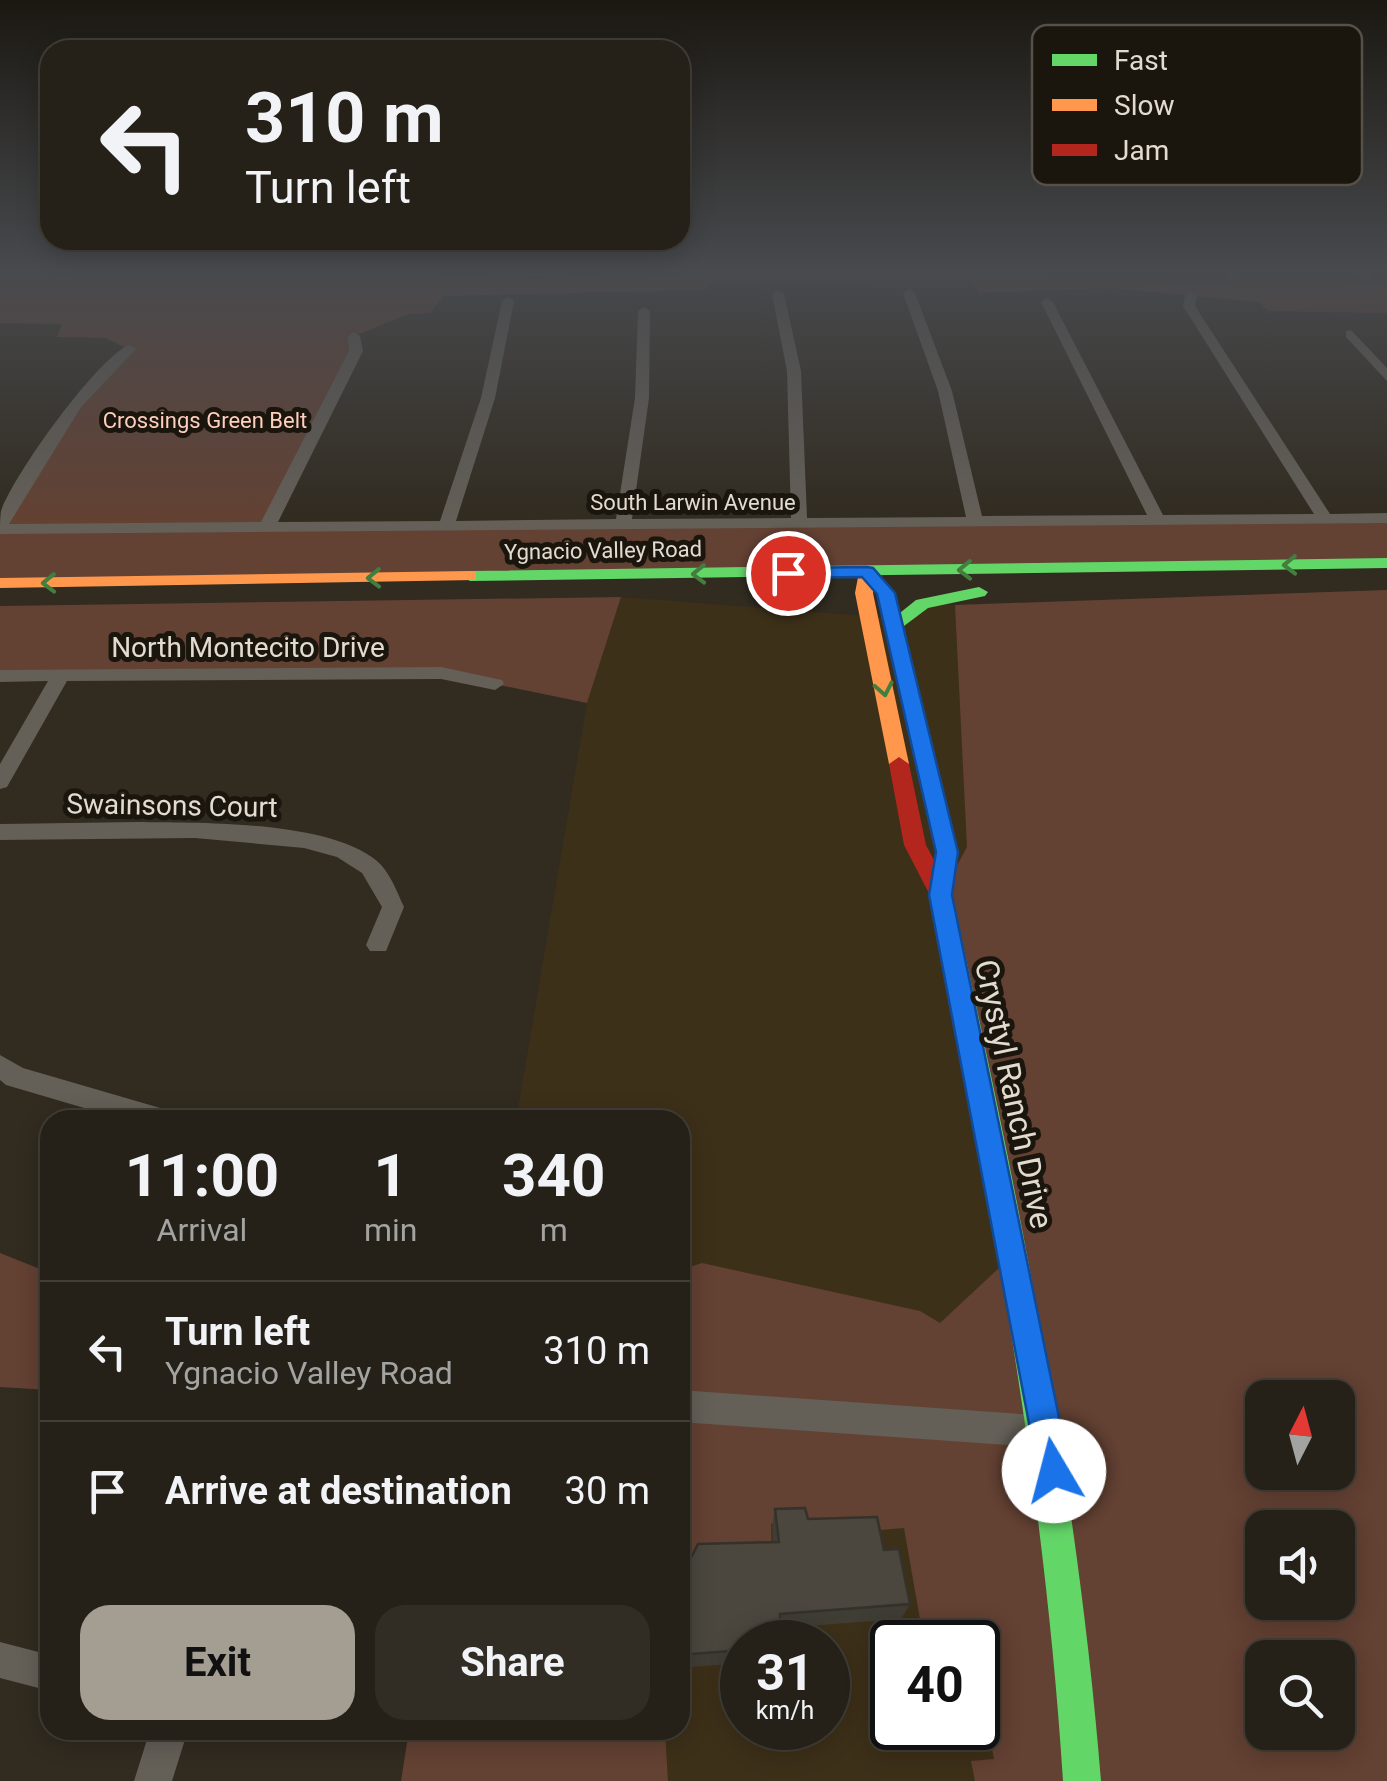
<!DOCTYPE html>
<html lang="en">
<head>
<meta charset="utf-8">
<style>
	:root { --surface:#252018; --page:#312d25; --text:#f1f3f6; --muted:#a3a3a2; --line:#423e37; --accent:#a49d92 }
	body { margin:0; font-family:Roboto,sans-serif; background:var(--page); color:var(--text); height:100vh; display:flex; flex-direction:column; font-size:38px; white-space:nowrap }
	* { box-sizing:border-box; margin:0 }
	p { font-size:32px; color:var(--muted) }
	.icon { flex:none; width:55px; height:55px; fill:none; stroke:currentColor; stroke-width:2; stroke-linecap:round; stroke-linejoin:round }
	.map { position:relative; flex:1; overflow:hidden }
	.panel { position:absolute; left:40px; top:1110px; width:650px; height:630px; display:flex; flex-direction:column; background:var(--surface); border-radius:30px; box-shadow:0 5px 25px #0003,0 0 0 2px var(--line) }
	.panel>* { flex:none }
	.guide { position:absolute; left:40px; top:40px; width:650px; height:210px; border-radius:30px; box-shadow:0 5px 25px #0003,0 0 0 2px var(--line); background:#252018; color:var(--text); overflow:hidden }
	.needle { width:65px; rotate:6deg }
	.controls { position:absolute; left:1245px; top:1380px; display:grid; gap:20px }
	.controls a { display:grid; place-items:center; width:110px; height:110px; border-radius:20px; background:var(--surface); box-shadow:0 5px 25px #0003,0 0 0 2px var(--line); font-size:50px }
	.speed { position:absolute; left:720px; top:1620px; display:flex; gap:20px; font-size:50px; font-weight:700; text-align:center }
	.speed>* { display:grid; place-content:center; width:130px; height:130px; border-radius:50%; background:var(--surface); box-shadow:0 5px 25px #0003,0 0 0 2px var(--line); line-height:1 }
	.speed small { font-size:25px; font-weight:400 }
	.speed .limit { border:5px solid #111; border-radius:15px; background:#fff; color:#111 }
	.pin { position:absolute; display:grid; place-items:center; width:85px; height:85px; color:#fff; margin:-42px; border:5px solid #fff; border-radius:50%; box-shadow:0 2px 10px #0007 }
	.me { position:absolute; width:110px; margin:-55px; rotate:352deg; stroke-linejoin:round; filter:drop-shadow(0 0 8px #0008) }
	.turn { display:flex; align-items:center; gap:35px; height:210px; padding:0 40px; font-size:45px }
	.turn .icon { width:130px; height:130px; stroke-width:2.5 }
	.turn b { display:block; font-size:70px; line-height:85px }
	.eta { display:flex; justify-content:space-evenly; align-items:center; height:170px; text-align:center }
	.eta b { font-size:60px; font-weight:700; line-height:70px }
	.button { display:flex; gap:20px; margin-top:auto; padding:20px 40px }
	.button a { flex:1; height:115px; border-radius:30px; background:var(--accent); color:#111; font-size:40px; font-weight:700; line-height:115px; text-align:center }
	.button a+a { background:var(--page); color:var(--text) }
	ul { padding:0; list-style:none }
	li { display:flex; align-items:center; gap:30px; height:140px; padding:0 40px; border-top:2px solid var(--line) }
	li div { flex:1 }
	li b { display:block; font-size:38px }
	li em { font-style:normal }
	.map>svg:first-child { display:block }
</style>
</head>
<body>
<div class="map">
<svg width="1387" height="1781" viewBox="0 0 1387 1781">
	<rect width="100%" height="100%" fill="#312b20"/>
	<path fill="#3d3019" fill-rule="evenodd" d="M1387,590v1191h-986l8,-51h271v-610h-164l71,-417 34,-106 258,20 65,-12zM1262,1398h76v74h-76zM1262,1528h76v74h-76zM742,1642h86v86h-86zM892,1642h86v86h-86zM1262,1658h76v74h-76z"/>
	<path fill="#634133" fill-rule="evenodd" d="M0,271h399l-1,3 140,5 134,-8h296l250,14c43,-18 121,-3 169,0v28l-119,-2 -9,-9 -149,-14 -131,5 -9,-14 -256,3 -11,8 -260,6 -12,17 -22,1 -55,22 2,15 -87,173 1118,-6v45l-1387,20v-58l62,-98 66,-78 -22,-11 -49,-1 5,-13 -62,-1z
		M1387,590v1191h-412l-4,-20 23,-2 -16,-84v-33h-54l-20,-114 -98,8 -5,-13 -30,1 1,32 -92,15v-301l22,-7 218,48 20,12 74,-69 -73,-359 26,-48 -12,-242zM1262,1398h76v74h-76zM1262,1528h76v74h-76zM1262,1658h76v74h-76z
		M621,597l-34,106 -146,-30 -441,3v-70z
		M0,1253l50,20v117l-50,-3z
		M409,1730h256l3,51h-267z"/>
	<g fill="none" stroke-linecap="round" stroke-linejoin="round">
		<path fill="#645f57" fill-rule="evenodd" d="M1226,271h12l3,7 -10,3z
			M1356,271h12l4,7 -10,3z
			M909,289l6,4 37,98 30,125 165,-1 -106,-213 6,-4 6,4 110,213 151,-1 -131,-208 2,-10 6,-4 6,4 -2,10 135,208 57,-1v10l-1387,11c0,-7 0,-17 1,-23 12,-35 95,-152 128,-166l7,4 -55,58 -72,117 252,-2 88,-171 -1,-15 6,-4 6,4 3,15 -85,171 162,-1 41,-123 21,-97 6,-4 6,4 -19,97 -39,123 160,-2 19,-121 3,-87 6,-4 6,4 -1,87 -17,121 159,-1 -4,-147 -15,-77 6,-4 6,4 17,77 6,147 159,-1 -28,-126 -35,-98z
			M1351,330l36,38v13l-41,-44v-6z
			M441,667l61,13 2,4 -9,6 -54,-11 -374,2 -60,106 -7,2v-25l48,-83 -48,1v-12z
			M137,822c62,1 191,-2 240,39 13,11 20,31 27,46l-18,44h-16l-4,-6 16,-38 -20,-34 -25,-16 -33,-9 -109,-10 -195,2v-16z
			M0,1055l23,13 151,44 4,8h-53l-119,-35 -6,-5z
			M680,1390l369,26 11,5 5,11 -5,11 -11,5 -369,-26z
			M0,1642l50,13v36l-50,-13z
			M150,1730h38l-16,51h-38z"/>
		<path fill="#63d668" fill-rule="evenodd" d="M1387,558v10l-917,13 -9,-5 9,-5z
			M979,587l9,5 -3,4 -57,12 -28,21h-12l-3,-4 31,-25z
			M941,887l11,8c65,294 125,586 149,886h-38c-19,-300 -74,-592 -133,-886z"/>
		<path fill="#ff974d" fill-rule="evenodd" d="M867,567l8,5 -2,21 36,171 -10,7 -10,-7 -34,-171 4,-21z
			M470,571l6,1v8l-476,8v-10z"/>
		<path fill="#b3261e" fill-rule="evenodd" d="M867,567l6,1 22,25 63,259 -6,43 -11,8 -8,-2 -29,-56 -15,-81 10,-7 10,7 17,81 9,17 1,-10 -58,-258 -19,-22z"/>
	</g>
	<path fill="#403d35" d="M529,271h23l-4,6 -18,-1z
		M775,1509l33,10 76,31 26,54 -9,15 -120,9 -39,14v21l-62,5v-110l93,-16 -1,-15z"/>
	<path fill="#4b473e" stroke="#34322b" stroke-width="2.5" d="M805,1508l3,11 69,-2 7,33 15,-1 11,55 -130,10 1,28h-39v8l-62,5v-97l12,-2 6,-12 81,-2 -4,-33z"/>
	<defs><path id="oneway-chevron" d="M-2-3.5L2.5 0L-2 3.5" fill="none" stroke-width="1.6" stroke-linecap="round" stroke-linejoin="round" transform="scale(2.5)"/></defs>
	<g stroke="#427f3f">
		<use href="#oneway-chevron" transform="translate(1290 565) rotate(179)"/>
		<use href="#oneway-chevron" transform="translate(965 570) rotate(179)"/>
		<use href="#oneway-chevron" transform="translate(699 574) rotate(179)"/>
		<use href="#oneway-chevron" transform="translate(374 578) rotate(179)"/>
		<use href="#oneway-chevron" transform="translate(49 583) rotate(179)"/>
		<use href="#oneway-chevron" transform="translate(884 689) rotate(79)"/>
	</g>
	<linearGradient id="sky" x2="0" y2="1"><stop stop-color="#1b1812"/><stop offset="0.52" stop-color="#484a4e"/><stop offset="1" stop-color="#484a4e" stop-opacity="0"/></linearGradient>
	<rect width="1387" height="520" fill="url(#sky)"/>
	<path fill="#1a73e8" stroke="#114b97" stroke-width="2.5" d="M867,567l6,1 22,25 63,259 -6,43 118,576 -4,11 -12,5 -12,-5 -4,-11 -109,-576 7,-43 -59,-258 -15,-17 -74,1 -9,-5 9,-5z"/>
	<g text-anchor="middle" stroke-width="10" stroke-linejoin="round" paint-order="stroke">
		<g font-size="22" fill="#ffcebc" stroke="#1a150d">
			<text x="205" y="428">Crossings Green Belt</text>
		</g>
		<g font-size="22" fill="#e2dbd0" stroke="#1a150d">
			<text x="693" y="510">South Larwin Avenue</text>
			<text transform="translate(603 550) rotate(-1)" y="8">Ygnacio Valley Road</text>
		</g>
		<g font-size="28" fill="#e2dbd0" stroke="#1a150d">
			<text x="248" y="657">North Montecito Drive</text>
			<text transform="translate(172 805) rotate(1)" y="10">Swainsons Court</text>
		</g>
		<g font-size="32" fill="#e2dbd0" stroke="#1a150d">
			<text transform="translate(1014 1094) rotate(78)" y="11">Crystyl Ranch Drive</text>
		</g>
	</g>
	<rect x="1032" y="25" width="330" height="160" rx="15" fill="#1a150d" stroke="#565048" stroke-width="2.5"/>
	<rect x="1052" y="54" width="45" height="12" fill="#63d668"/>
	<rect x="1052" y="99" width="45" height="12" fill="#ff974d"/>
	<rect x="1052" y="144" width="45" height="12" fill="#b3261e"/>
	<g font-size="28" fill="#e2dbd0">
		<text x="1114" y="70">Fast</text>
		<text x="1114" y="115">Slow</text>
		<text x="1114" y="160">Jam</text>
	</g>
</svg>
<div class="controls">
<a><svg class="needle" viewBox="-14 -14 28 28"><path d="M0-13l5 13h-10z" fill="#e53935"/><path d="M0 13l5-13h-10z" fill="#a3a3a2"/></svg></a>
<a><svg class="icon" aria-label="sound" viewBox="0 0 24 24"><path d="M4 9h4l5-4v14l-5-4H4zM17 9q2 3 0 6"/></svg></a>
<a><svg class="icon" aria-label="search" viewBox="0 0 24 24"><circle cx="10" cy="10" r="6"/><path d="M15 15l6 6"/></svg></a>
</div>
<div class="speed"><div>31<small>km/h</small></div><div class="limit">40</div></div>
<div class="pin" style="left:788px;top:573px;background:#d93025"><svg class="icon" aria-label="arrive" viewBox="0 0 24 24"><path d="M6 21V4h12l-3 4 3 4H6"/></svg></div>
<svg class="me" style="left:1054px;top:1471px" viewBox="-20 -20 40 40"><circle r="19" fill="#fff"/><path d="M0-13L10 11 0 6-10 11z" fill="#1a73e8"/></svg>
<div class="guide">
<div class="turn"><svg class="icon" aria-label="left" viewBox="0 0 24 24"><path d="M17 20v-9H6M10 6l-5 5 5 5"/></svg><div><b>310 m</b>Turn left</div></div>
</div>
<section class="panel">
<div class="eta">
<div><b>11:00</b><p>Arrival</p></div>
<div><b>1</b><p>min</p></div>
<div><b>340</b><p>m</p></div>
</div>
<ul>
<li><svg class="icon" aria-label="left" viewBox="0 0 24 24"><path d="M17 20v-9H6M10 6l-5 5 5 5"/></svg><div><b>Turn left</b><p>Ygnacio Valley Road</p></div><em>310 m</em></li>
<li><svg class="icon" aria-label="arrive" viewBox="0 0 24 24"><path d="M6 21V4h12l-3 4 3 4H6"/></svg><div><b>Arrive at destination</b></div><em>30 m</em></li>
</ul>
<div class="button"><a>Exit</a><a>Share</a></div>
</section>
</div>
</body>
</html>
